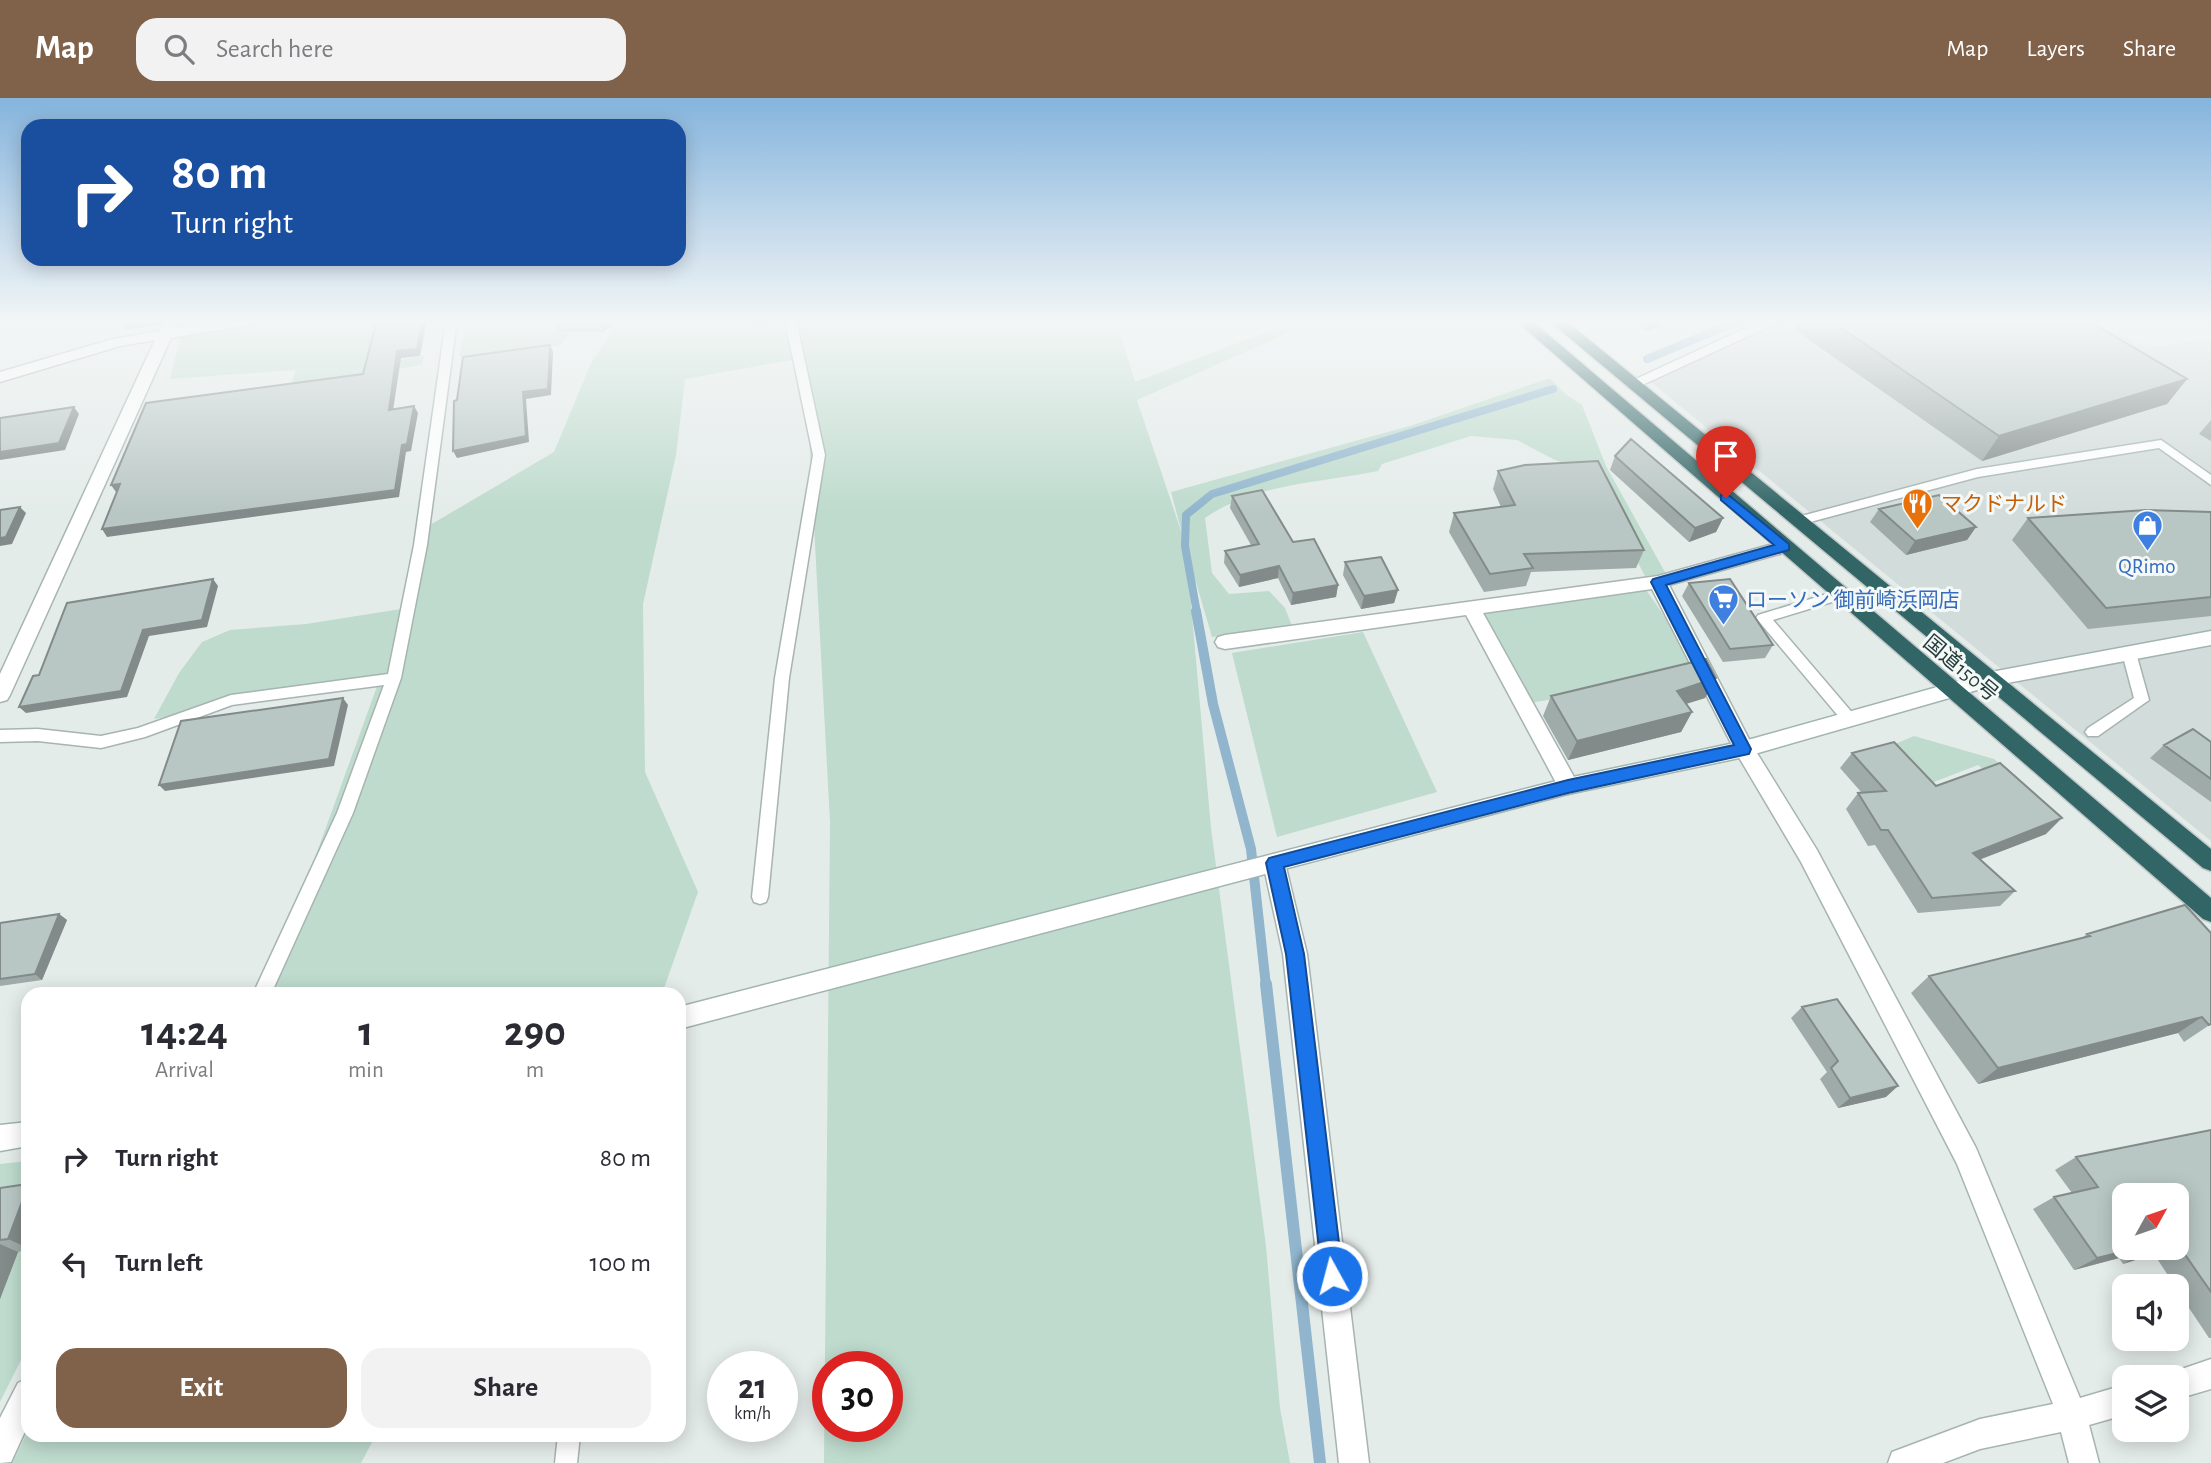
<!DOCTYPE html>
<html lang="en">
<head>
<meta charset="utf-8">
<style>
	:root { --surface:#fff; --page:#f2f2f3; --text:#2b2b33; --muted:#7c7c81; --accent:#80614a }
	body { margin:0; font-family:"Alegreya Sans","Noto Sans JP",sans-serif; background:var(--page); color:var(--text); height:100vh; display:flex; flex-direction:column; font-size:26px; white-space:nowrap }
	* { box-sizing:border-box; margin:0 }
	p { font-size:23px; color:var(--muted) }
	.icon { flex:none; width:38px; height:38px; fill:none; stroke:currentColor; stroke-width:2; stroke-linecap:round; stroke-linejoin:round }
	.map { position:relative; flex:1; overflow:hidden }
	.panel { position:absolute; left:21px; top:889px; width:665px; height:455px; display:flex; flex-direction:column; background:var(--surface); border-radius:21px; box-shadow:0 4px 18px #0003 }
	.panel>* { flex:none }
	.guide { position:absolute; left:21px; top:21px; width:665px; height:147px; border-radius:21px; box-shadow:0 4px 18px #0003; background:#1a4fa0; color:#fff; overflow:hidden }
	.needle { width:46px; rotate:50deg }
	.fabs { position:absolute; left:2112px; top:1085px; display:grid; gap:14px }
	.fabs a { display:grid; place-items:center; width:77px; height:77px; border-radius:14px; background:var(--surface); box-shadow:0 4px 18px #0003; font-size:35px }
	.speed { position:absolute; left:707px; top:1253px; display:flex; gap:14px; font-size:35px; font-weight:700; text-align:center }
	.speed>* { display:grid; place-content:center; width:91px; height:91px; border-radius:50%; background:var(--surface); box-shadow:0 4px 18px #0003; line-height:1 }
	.speed small { font-size:18px; font-weight:400 }
	.speed .limit { border:10px solid #d22; background:#fff; color:#111 }
	.pin { position:absolute; display:grid; place-items:center; width:60px; height:60px; color:#fff; margin:-72px -30px; border-radius:50% 50% 50% 0; rotate:-45deg; box-shadow:0 0 7px #0007 }
	.pin .icon { rotate:45deg }
	.me { position:absolute; width:77px; margin:-38px; rotate:353deg; stroke-linejoin:round; filter:drop-shadow(0 0 5px #0008) }
	.turn { display:flex; align-items:center; gap:24px; height:147px; padding:0 35px; font-size:32px }
	.turn .icon { width:91px; height:91px; stroke-width:2.5 }
	.turn b { display:block; font-size:49px; line-height:60px }
	.eta { display:flex; justify-content:space-evenly; align-items:center; height:119px; text-align:center }
	.eta b { font-size:42px; font-weight:600; line-height:49px }
	.cta { display:flex; gap:14px; margin-top:auto; padding:14px 35px }
	.cta a { flex:1; height:80px; border-radius:21px; background:var(--accent); color:#fff; font-size:28px; font-weight:600; line-height:80px; text-align:center }
	.cta a+a { background:var(--page); color:var(--text) }
	ul { padding:0; list-style:none }
	li { display:flex; align-items:center; gap:21px; height:105px; padding:0 35px }
	li div { flex:1 }
	li b { display:block; font-size:26px }
	li em { font-style:normal }
	header { display:flex; align-items:center; gap:42px; box-sizing:border-box; height:98px; padding:0 35px; background:var(--accent); color:#fff }
	header strong { font-size:33px }
	nav { display:flex; gap:38px; margin-inline-start:auto; font-size:24px }
	.search { width:490px; height:63px; background:var(--page); display:flex; align-items:center; gap:18px; box-sizing:border-box; padding:0 24px; border-radius:21px; color:var(--muted); font-size:26px }
	.map>svg:first-child { display:block }
</style>
</head>
<body>
<header>
<strong>Map</strong>
<div class="search"><svg class="icon" aria-label="search" viewBox="0 0 24 24"><circle cx="10" cy="10" r="6"/><path d="M15 15l6 6"/></svg>Search here</div>
<nav><a>Map</a><a>Layers</a><a>Share</a></nav>
</header>
<div class="map">
<svg width="2211" height="1365" viewBox="0 0 2211 1365">
	<rect width="100%" height="100%" fill="#e4ecea"/>
	<path fill="#d2dcda" d="M1792,222h296l60,28 57,-9 6,3v499l-565,-463z"/>
	<path fill="#bedbcd" fill-rule="evenodd" d="M285,222h95l1,43 43,-7 -2,9 -132,21 6,-16 -126,9 11,-44z
		M466,222h114l-19,25 -102,12z
		M620,222h64l-2,13 3,-13h104l8,39 -112,20 -9,76 -33,149 2,168 53,120 -36,102h-409l43,-84 83,-229 -225,38 25,-46 23,-31 28,-12 76,-6 95,-15 24,-81 129,-76 37,-89z
		M1116,222l19,62 163,-62h19l-180,80 46,137 -12,-45 242,-67 137,-47 14,15 18,12 24,61 60,108 -21,2 -54,-104 -36,-12 -38,-20 -46,-4 -89,28 -4,7c-58,12 -123,12 -173,47l7,55 17,21 40,-3 16,17 7,18 -80,11 -26,-89 25,280 55,418 14,162 10,55h-466l6,-641 -22,-408 -16,-93zM828,1269h59v59h-59z
		M1642,486l63,91 -182,29 -43,-97z
		M1363,534l74,160 -160,45 -45,-184z
		M1914,638l80,23 69,58 -15,7 -70,-59 -57,22 -38,-38z
		M28,1063v185l-28,56v-238z
		M28,1333v4h348l-15,28h-349z"/>
	<g fill="none" stroke-linecap="round" stroke-linejoin="round">
		<path stroke="#90b5cd" stroke-width="8" d="M1647,261l94,-39
			M1197,515l-12,-67 1,-31 26,-21 341,-105"/>
		<path stroke="#90b5cd" stroke-width="10" d="M1196,513l17,93 38,145 15,137"/>
		<path stroke="#90b5cd" stroke-width="12" d="M1266,886l54,479"/>
		<defs>
			<path id="lane" d="M446,222h11l-30,225 -26,133 -48,135 -82,181h-18l84,-181 47,-128 -152,20 -87,32 -44,11 -63,-7 -38,1v-12l38,-1 63,7 37,-8 93,-33 157,-21 26,-129z
				M785,222h11l29,135 -36,223 -21,219 -2,5 -6,2 -6,-2 -2,-5 23,-219 38,-223z
				M2161,342l50,35v10l-52,-37 -181,29 -179,48 -7,-4 2,-3 183,-49z
				M1840,492l7,5 -2,3 -72,22 82,96 3,4 -8,6 -5,-2 -89,-106 2,-3z
				M2129,550l7,5 13,47 -51,36h-10l-3,-4 3,-4 46,-30 -12,-45z
				M558,1337h22l-3,28h-22z"/>
			<path id="street" d="M165,222h14l-3,8 48,-8h37l-7,4 -83,14 -161,357 -3,5 -7,2v-28l155,-334 -35,6 -120,36v-10l113,-33 47,-8z
				M1763,222h20l-145,67h-10l-3,-3z
				M1784,443l6,2 3,4 -3,4 -121,34 83,160 65,105 159,298 104,250 44,-13v30l-35,10 10,38h-30l-8,-31 -81,17 -37,14h-55l4,-11 88,-33 73,-15 -96,-240 -156,-302 -67,-113 -82,-160 -169,24 96,173 -4,6 -7,2 -7,-2 -95,-177 -241,34 -7,-2 -3,-5 3,-5 7,-2 433,-59z
				M1274,756l8,3 3,6 22,91 62,509h-30l-56,-509 -20,-91 3,-6z
				M2211,1261v30l-34,10v-22h-12l2,-3z
				M28,1280v47l-17,37 -11,1v-45l18,-35z"/>
			<path id="secondary" d="M2211,533v14l-220,41 -247,71 -176,37 -889,235v-22l889,-229 176,-37 247,-69z
				M28,1024v24l-28,5v-26z"/>
			<path id="highway" d="M1515,222h16l680,578v24l-8,-3z
				M1548,222h17l646,529v22l-8,-3z"/>
		</defs>
		<use href="#lane" stroke="#a7b4b2" stroke-width="3"/>
		<use href="#street" stroke="#a7b4b2" stroke-width="3"/>
		<use href="#secondary" stroke="#a0b4b1" stroke-width="3"/>
		<use href="#highway" stroke="#c2c8c8" stroke-width="3"/>
		<use href="#lane" fill="#fff" fill-rule="evenodd"/>
		<use href="#street" fill="#fff" fill-rule="evenodd"/>
		<use href="#secondary" fill="#fff" fill-rule="evenodd"/>
		<use href="#highway" fill="#326566" fill-rule="evenodd"/>
	</g>
	<path fill="#9faba9" fill-rule="evenodd" d="M554,222h59l-2,6 -8,6h-45z
		M754,222h17l-9,5z
		M1632,222h46l-32,11z
		M1800,222h287l100,59 -20,25 -185,57 -187,-131z
		M2211,322v21l-12,-7z
		M1615,358l108,62 -7,14 -27,10 -79,-72z
		M1498,373l146,79 -8,18 -105,4 -5,14 -42,6 -35,-60 5,-19 47,-6 -8,-18z
		M1232,398l61,46 45,43 -2,12 -45,8 -13,-27 -39,9 -15,-24 1,-12 26,-6 -21,-37z
		M1879,411l97,18 -9,13 -61,15 -36,-33z
		M2211,414v104l-123,13 -76,-89 16,-22z
		M1345,464l53,28 -4,13 -33,6 -18,-34z
		M1689,485l84,62 -8,13 -42,4 -41,-66z
		M1716,580l-11,20 -19,6 6,8 -11,20 -113,28 -25,-44 8,-20z
		M2211,644v60l-61,-44 14,-13z
		M1852,655l84,33 110,48 -66,25 35,32 -15,15 -82,7 -43,-68 -7,1 -22,-37 12,-16h4l-22,-25z
		M59,816l8,6 -25,60 -42,6v-63z
		M2087,836l124,90 -27,18 -6,-9 -200,51 -67,-91 18,-17 153,-38z
		M1802,909l84,90 -48,11 -18,-29 7,-7 -36,-54z
		M2211,1032v208h-2l-32,-48v-4h-2l-21,-32 -31,10 -4,-6 -45,12 -41,-61 21,-12 18,-4 -17,-23 21,-13zM2177,1097v53h-53z
		M28,1086v66l-10,2 -18,47v-111z"/>
	<path fill="#828b89" d="M123,222h40l-3,5 -35,5 -6,-9z
		M180,222h30l-22,3 -1,-2 -6,1z
		M422,222h5l-7,36 -19,2 -9,59 -3,-7 8,-59z
		M613,222l-2,6 -8,6 -4,-11z
		M761,222h10l-9,5z
		M1652,222h26l-32,11 3,-10z
		M550,247l3,7 -2,43 -25,4 3,43 -72,16 -4,-7z
		M2187,281l-20,25 -185,57 17,-25z
		M414,308l4,7 -7,38 -5,1 -7,45 -292,40 -5,-8z
		M74,309l5,7 -14,36 -65,10v-8z
		M120,386l6,7 -10,1 -5,-7z
		M20,409l6,6 -14,31 -12,2v-8z
		M1723,420l-7,14 -27,10 6,-14z
		M1976,429l-9,13 -61,15 9,-14z
		M1279,468l-1,12 -39,9 1,-12z
		M213,481l5,7 -11,41 -58,9 -22,61 -101,16 -7,-6 124,-77z
		M1338,487l-2,12 -45,8 2,-12z
		M1398,492l-4,13 -33,6 3,-13z
		M1716,580l-11,20 -39,12 11,-19z
		M343,600l5,7 -14,61 -169,25 -6,-6z
		M1692,614l-11,20 -113,28 9,-19z
		M2062,720l-16,16 -88,34 15,-15z
		M59,816l8,6 -25,60 -7,-6z
		M2202,919l-24,16 -200,51 20,-16z
		M1898,988l-12,11 -48,11 12,-10z
		M28,1088v62l-20,-9z
		M0,1146l18,8 -18,47z
		M2138,1150h2l-21,10 -45,12 23,-12z
		M2161,1150h6l-13,6 -31,10 23,-12z"/>
	<path fill="#b9c7c4" stroke="#828b89" stroke-width="2" d="M377,222h45l-5,29 -20,2 -8,59 25,-4 -7,38 -5,1 -7,45 -293,39 18,-45 -9,1 35,-82 217,-29z
		M1830,222h257l100,59 -188,57z
		M550,247l-2,44 -25,3 3,44 -73,15 1,-50 3,-1 6,-43z
		M74,309l-15,36 -59,9v-34z
		M1631,341l92,79 -28,10 -80,-72z
		M1598,363l46,89 -120,4 9,14 -43,6 -36,-61 61,-8 -17,-34 27,-6z
		M1262,392l31,52 21,-3 24,46 -45,8 -14,-27 -39,9 -15,-24 34,-7 -27,-48z
		M1939,397l37,32 -61,14 -36,-32z
		M20,409l-14,30 -6,1v-28z
		M2146,412l65,2v85l-105,11 -78,-90z
		M1381,459l17,33 -34,6 -19,-34z
		M213,481l-11,41 -59,10 -22,61 -102,16 14,-31 6,-1 28,-72z
		M1730,481l43,66 -43,4 -41,-66z
		M1706,561l10,19 -39,13 15,21 -115,29 -26,-45z
		M343,600l-14,61 -170,26 22,-64z
		M2193,631l18,13v37l-47,-34z
		M1894,644l42,44 64,-23 62,55 -89,35 42,38 -83,7 -44,-68h-7l-23,-37 28,-2 -34,-38z
		M2185,807l26,28v91l-2,1 -7,-8 -204,51 -69,-92 161,-40 -3,-2z
		M59,816l-24,60 -35,5v-56z
		M1837,901l61,87 -48,12 -19,-30 7,-7 -36,-54z
		M2211,1032v162l-34,-49v-48h-53v53h14l-41,10 -43,-61 44,-10 -22,-30z
		M28,1086v2l-20,53 -8,1v-52z
		M2143,1150h18l-15,4z"/>
	<linearGradient id="sky" x2="0" y2="1"><stop stop-color="#85b4dd"/><stop offset="0.54" stop-color="#f3f6f6"/><stop offset="1" stop-color="#f3f6f6" stop-opacity="0"/></linearGradient>
	<rect width="2211" height="414" fill="url(#sky)"/>
	<path fill="#1a73e8" stroke="#114b97" stroke-width="2" d="M1726,395l63,51v6l-123,35 85,164 -2,5 -181,39 -284,74 20,87 39,322 -3,7 -8,3 -7,-3 -3,-7 -36,-322 -20,-91 3,-5 299,-78 166,-35 -83,-163 2,-3 121,-34 -53,-45v-5z"/>
	<defs>
		<symbol id="restaurant-pin" viewBox="-11 -11 22 30"><path d="M0 17L-7.5 6A9.5 9.5 0 1 1 7.5 6Z" fill="#e8710a" stroke="#f4f9f7"/><path d="M-5-6h1v4h1v-4h1v4h1v-4h1v5L-1.5 .5V6h-2V.5L-5-1ZM5-6V6H3V1.5H1.5Q1.5-4 5-6Z" fill="#fff"/></symbol>
		<symbol id="shop-pin" viewBox="-11 -11 22 30"><path d="M0 17L-7.5 6A9.5 9.5 0 1 1 7.5 6Z" fill="#3f7fe0" stroke="#f4f9f7"/><path d="M-5-2.5h2.3a2.7 3.5 0 0 1 5.4 0H5L5.5 6h-11ZM-1.5-2.5h3a1.5 2.3 0 0 0-3 0Z" fill="#fff"/></symbol>
		<symbol id="supermarket-pin" viewBox="-11 -11 22 30"><path d="M0 17L-7.5 6A9.5 9.5 0 1 1 7.5 6Z" fill="#3f7fe0" stroke="#f4f9f7"/><path d="M-6-5.5h2.5l.6 2H6L4.5 2H-2.5L-4.4-4H-6ZM-1.5 3.2a1.3 1.3 0 1 0 .1 0ZM3 3.2a1.3 1.3 0 1 0 .1 0Z" fill="#fff"/></symbol>
	</defs>
	<g fill-rule="evenodd">
		<use href="#restaurant-pin" x="1900" y="388" width="35" height="47"/>
		<use href="#shop-pin" x="2130" y="410" width="35" height="47"/>
		<use href="#supermarket-pin" x="1706" y="484" width="35" height="47"/>
	</g>
	<g text-anchor="middle" stroke-width="6" stroke-linejoin="round" paint-order="stroke">
		<g font-size="21" fill="#c56008" stroke="#f4f9f7" text-anchor="start">
			<text x="1941" y="413">マクドナルド</text>
		</g>
		<g font-size="21" fill="#366cbe" stroke="#f4f9f7">
			<text x="2147" y="475">QRimo</text>
			<text x="1746" y="509" text-anchor="start">ローソン 御前崎浜岡店</text>
		</g>
		<g font-size="21" fill="#243c3b" stroke="#f4f9f7">
			<text transform="translate(1961 570) rotate(40)" y="7">国道150号</text>
		</g>
	</g>
</svg>
<div class="fabs">
<a><svg class="needle" viewBox="-14 -14 28 28"><path d="M0-13l5 13h-10z" fill="#e53935"/><path d="M0 13l5-13h-10z" fill="#7c7c81"/></svg></a>
<a><svg class="icon" aria-label="sound" viewBox="0 0 24 24"><path d="M4 9h4l5-4v14l-5-4H4zM17 9q2 3 0 6"/></svg></a>
<a><svg class="icon" aria-label="layers" viewBox="0 0 24 24"><path d="M12 4l9 5-9 5-9-5zM3 14l9 5 9-5"/></svg></a>
</div>
<div class="speed"><div>21<small>km/h</small></div><div class="limit">30</div></div>
<div class="pin" style="left:1726px;top:400px;background:#d93025"><svg class="icon" aria-label="arrive" viewBox="0 0 24 24"><path d="M6 21V4h12l-3 4 3 4H6"/></svg></div>
<svg class="me" style="left:1332px;top:1178px" viewBox="-20 -20 40 40"><circle r="17" fill="#1a73e8" stroke="#fff" stroke-width="3"/><path d="M0-11L8 9 0 5-8 9z" fill="#fff"/></svg>
<div class="guide">
<div class="turn"><svg class="icon" aria-label="right" viewBox="0 0 24 24"><path d="M7 20v-9h11M14 6l5 5-5 5"/></svg><div><b>80 m</b>Turn right</div></div>
</div>
<section class="panel">
<div class="eta">
<div><b>14:24</b><p>Arrival</p></div>
<div><b>1</b><p>min</p></div>
<div><b>290</b><p>m</p></div>
</div>
<ul>
<li><svg class="icon" aria-label="right" viewBox="0 0 24 24"><path d="M7 20v-9h11M14 6l5 5-5 5"/></svg><div><b>Turn right</b></div><em>80 m</em></li>
<li><svg class="icon" aria-label="left" viewBox="0 0 24 24"><path d="M17 20v-9H6M10 6l-5 5 5 5"/></svg><div><b>Turn left</b></div><em>100 m</em></li>
</ul>
<div class="cta"><a>Exit</a><a>Share</a></div>
</section>
</div>
</body>
</html>
